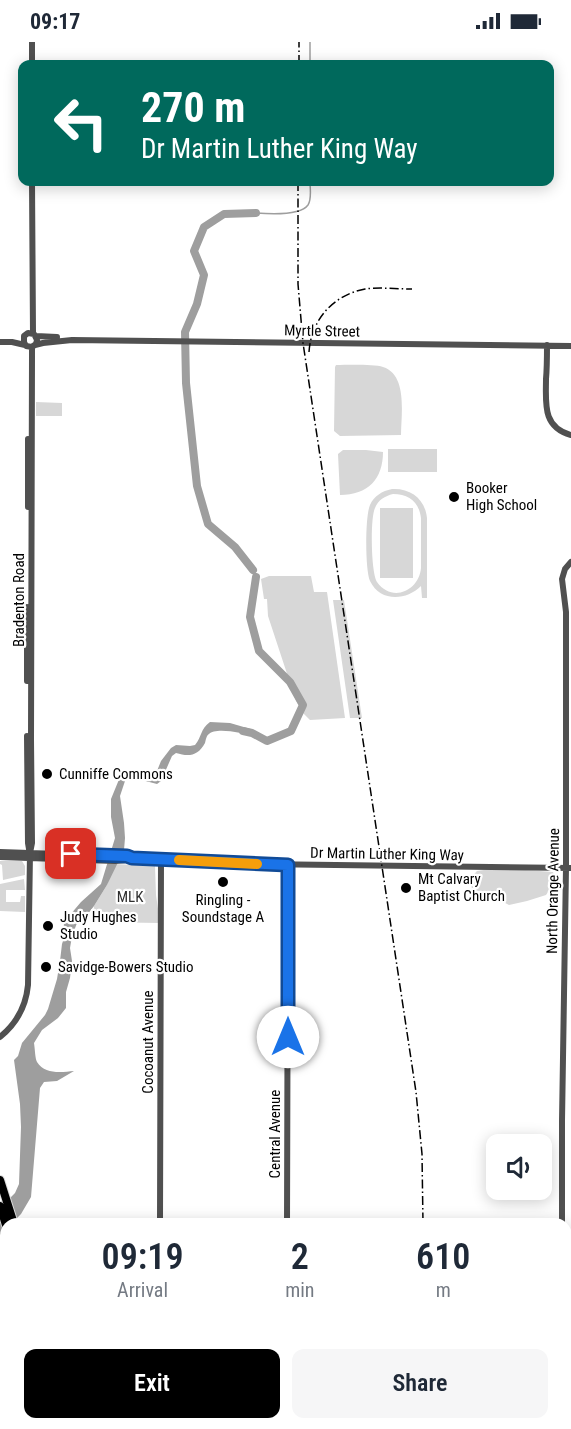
<!DOCTYPE html>
<html lang="en">
<head>
<meta charset="utf-8">
<style>
	:root { --surface:#fff; --page:#f6f6f7; --text:#1f2937; --muted:#747a83; --accent:#000 }
	body { margin:0; font-family:"Roboto Condensed",sans-serif; background:var(--page); color:var(--text); height:100vh; display:flex; flex-direction:column; font-size:22px; white-space:nowrap }
	* { box-sizing:border-box; margin:0 }
	p { font-size:20px; color:var(--muted) }
	.icon { flex:none; width:33px; height:33px; fill:none; stroke:currentColor; stroke-width:2; stroke-linecap:round; stroke-linejoin:round }
	.map { position:relative; flex:1; overflow:hidden }
	.side { position:absolute; left:0px; top:1176px; width:572px; height:212px; display:flex; flex-direction:column; background:var(--surface); border-radius:18px 18px 0 0; box-shadow:0 3px 15px #0003 }
	.side>* { flex:none }
	.hud { position:absolute; left:18px; top:18px; width:536px; height:126px; border-radius:12px; box-shadow:0 3px 15px #0003; background:#00695c; color:#fff; overflow:hidden }
	.controls { position:absolute; left:486px; top:1092px; display:grid; gap:12px }
	.controls a { display:grid; place-items:center; width:66px; height:66px; border-radius:12px; background:var(--surface); box-shadow:0 3px 15px #0003; font-size:30px }
	.pin { position:absolute; display:grid; place-items:center; width:51px; height:51px; color:#fff; margin:-26px; border-radius:12px; box-shadow:0 3px 9px #0006 }
	.me { position:absolute; width:66px; margin:-33px; rotate:0deg; stroke-linejoin:round; filter:drop-shadow(0 0 4px #0008) }
	.turn { display:flex; align-items:center; gap:21px; height:126px; padding:0 24px; font-size:27px }
	.turn .icon { width:78px; height:78px; stroke-width:2.5 }
	.turn b { display:block; font-size:42px; line-height:51px }
	.eta { display:flex; justify-content:space-evenly; align-items:center; height:102px; text-align:center }
	.eta b { font-size:36px; font-weight:600; line-height:42px }
	.cta { display:flex; gap:12px; margin-top:auto; padding:12px 24px }
	.cta a { flex:1; height:69px; border-radius:12px; background:var(--accent); color:#fff; font-size:24px; font-weight:600; line-height:69px; text-align:center }
	.cta a+a { background:var(--page); color:var(--text) }
	.status { display:flex; justify-content:space-between; align-items:center; height:42px; padding:0 30px; background:var(--surface); direction:ltr }
	.status svg { height:16px; fill:currentColor }
	.map>svg:first-child { display:block }
</style>
</head>
<body>
<div class="status"><b>09:17</b><svg viewBox="0 0 49 12"><path d="M0 12V9h3v3zM5 12V6h3v6zM10 12V3h3v9zM15 12V0h3v12zM26 1h20v11H26zM47 4h2v5h-2z"/></svg></div>
<div class="map">
<svg width="571" height="1387" viewBox="0 0 571 1387">
	<rect width="100%" height="100%" fill="#fff"/>
	<path fill="#d7d7d7" fill-rule="evenodd" d="M336,323c11,0 38,-1 47,2 25,8 18,48 18,68l-61,1 -6,-5 1,-64z
		M36,360l26,1v13h-26z
		M388,407h49v23h-49z
		M343,408h23l17,2c0,27 -15,43 -43,43l-2,-41z
		M392,447c19,-1 33,10 35,29v80h-5l-1,-12c-15,15 -41,16 -51,-5 -5,-11 -5,-65 0,-76 4,-9 12,-14 22,-16zM393,452c16,0 26,8 28,24v50c-2,23 -29,35 -44,14 -6,-9 -7,-64 -2,-74 3,-8 10,-12 18,-14z
		M380,466h33v70h-33z
		M269,534h42l3,16h13l18,126 -35,2 -7,-7 -7,-12 -28,-85 -1,-17h-3l-3,-20z
		M333,558h11l18,118h-12z
		M0,819h22l3,5v9l-22,5 -1,-15 -2,-1z
		M114,822l41,2 1,29 4,28 -67,-1 1,-16 13,-21z
		M491,827l34,1 28,2 3,8 -10,15 -19,6 -18,4 -19,-10 -18,-6 -2,-10 7,-8z
		M24,837l1,11h-19v12h14l1,-6h4v16l-25,-1v-27z
		M566,1208h5v66h-5z"/>
	<path fill="#9e9e9e" d="M210,680l20,1 24,7 -2,6c-7,-3 -37,-9 -43,-2 -3,2 -3,6 -4,9 -7,13 -16,14 -29,10l-4,3 -11,25 -4,3 -23,-6 -7,1 -2,2 -5,15 4,27 1,15 -1,12 -17,35 -13,21 -7,9 -10,8 -5,13 -2,12 2,13 -2,17 -4,14v16l-8,10 -16,12 -8,13c1,6 1,15 3,19 8,13 25,10 37,9l-17,10 -13,1 -4,6 -9,109 -10,17 -10,10h-5v5l-6,6v-33l10,-4 5,-5 4,-9 2,-57 -1,-23 -6,-44 4,-4 4,-13 23,-28 3,-6 9,-30 3,-18 2,-17 1,-3 1,-19 17,-20 20,-18 14,-46 -4,-21v-18l9,-22 4,-5 3,-1h15l8,3 5,-1 2,-2 4,-10 10,-13 5,-3 14,1 5,-1c7,-8 5,-16 15,-23z"/>
	<g fill="none" stroke-linecap="round" stroke-linejoin="round">
		<path stroke="#9e9e9e" stroke-width="1.5" d="M310,0v22
			M256,171c13,1 44,3 52,-8 4,-6 2,-16 2,-23"/>
		<path stroke="#9e9e9e" stroke-width="8" d="M253,528l-18,-23 -27,-23 -11,-38 -11,-103 -1,-51 12,-28 7,-29 -10,-24 10,-24 20,-13 32,-1
			M243,689l9,2 15,8 24,-10 12,-26 -13,-23 -31,-31 -9,-34 6,-40"/>
		<defs>
			<path id="primary" d="M0,1138l14,44
				M0,1164l6,19
				M26,1382v5
				M34,1387v-5"/>
		</defs>
		<use href="#primary" stroke="#dbdbdb" stroke-width="10"/>
		<path stroke="#505050" stroke-width="6" d="M32,0v22
			M32,140l1,151
			M36,294l21,1
			M0,300h12l13,3
			M35,303l8,-2 29,-3 499,6
			M547,303c0,11 0,23 -1,34 0,24 -4,48 25,56
			M28,465v-68
			M27,639v-74
			M27,694l1,107 1,6
			M0,810l117,4 44,4 97,4 313,4
			M0,815l115,4 12,-1 5,-2
			M0,995c16,-13 26,-31 28,-52l2,-132 2,-10 -1,-103 1,-384v-9l4,-3 1,-4 -3,-6 -6,-1 -4,3v6l2,4 6,1
			M160,1182l1,-364
			M287,1182l1,-359
			M562,1182v-103l4,-253v-256l-4,-33 3,-10 6,-7
			M566,1347h5
			M164,1382l1,5
			M291,1382l1,5
			M559,1387v-5"/>
		<use href="#primary" stroke="#000" stroke-width="8"/>
		<path stroke="#000" stroke-width="1.5" stroke-dasharray="9 3 1.5 3" stroke-linecap="butt" d="M299,22v-22
			M298,140v102l5,59 113,749 6,62 1,70
			M309,310c2,-32 24,-57 56,-63 15,-2 32,0 47,0
			M423,1387v-5"/>
	</g>
	<g fill="none" stroke-linecap="round" stroke-linejoin="round">
		<defs>
			<path id="route" d="M71,812l56,2 5,2 156,7v172"/>
		</defs>
		<use href="#route" stroke="#114b97" stroke-width="15"/>
		<use href="#route" stroke="#1a73e8" stroke-width="10"/>
		<path stroke="#f59e0b" stroke-width="10" d="M179,818l78,4"/>
	</g>
	<g fill="#000" stroke="#fff" stroke-width="2">
		<circle cx="454" cy="455" r="6"/>
		<circle cx="47" cy="732" r="6"/>
		<circle cx="223" cy="840" r="6"/>
		<circle cx="406" cy="846" r="6"/>
		<circle cx="48" cy="884" r="6"/>
		<circle cx="46" cy="925" r="6"/>
	</g>
	<g text-anchor="middle" stroke-width="4.5" stroke-linejoin="round" paint-order="stroke">
		<g font-size="15" fill="#000" stroke="#fff">
			<text transform="translate(322 289) rotate(1)" y="5">Myrtle Street</text>
			<text transform="translate(19 558) rotate(-90)" y="5">Bradenton Road</text>
			<text transform="translate(387 812) rotate(1)" y="5">Dr Martin Luther King Way</text>
			<text transform="translate(553 849) rotate(-89)" y="5">North Orange Avenue</text>
			<text transform="translate(148 1000) rotate(-90)" y="5">Cocoanut Avenue</text>
			<text transform="translate(275 1092) rotate(-90)" y="5">Central Avenue</text>
		</g>
		<g font-size="15" fill="#000" stroke="#fff" text-anchor="start">
			<text x="466" y="451">Booker<tspan x="466" dy="17">High School</tspan></text>
			<text x="59" y="737">Cunniffe Commons</text>
			<text x="418" y="842">Mt Calvary<tspan x="418" dy="17">Baptist Church</tspan></text>
			<text x="223" y="863" text-anchor="middle">Ringling -<tspan x="223" dy="17">Soundstage A</tspan></text>
			<text x="60" y="880">Judy Hughes<tspan x="60" dy="17">Studio</tspan></text>
			<text x="58" y="930">Savidge-Bowers Studio</text>
		</g>
		<g font-size="15" fill="#2e2e2e" stroke="#fff">
			<text x="130" y="860">MLK</text>
		</g>
	</g>
</svg>
<div class="controls">
<a><svg class="icon" aria-label="sound" viewBox="0 0 24 24"><path d="M4 9h4l5-4v14l-5-4H4zM17 9q2 3 0 6"/></svg></a>
</div>
<div class="pin" style="left:71px;top:812px;background:#d93025"><svg class="icon" aria-label="arrive" viewBox="0 0 24 24"><path d="M6 21V4h12l-3 4 3 4H6"/></svg></div>
<svg class="me" style="left:288px;top:995px" viewBox="-20 -20 40 40"><circle r="19" fill="#fff"/><path d="M0-13L10 11 0 6-10 11z" fill="#1a73e8"/></svg>
<div class="hud">
<div class="turn"><svg class="icon" aria-label="left" viewBox="0 0 24 24"><path d="M17 20v-9H6M10 6l-5 5 5 5"/></svg><div><b>270 m</b>Dr Martin Luther King Way</div></div>
</div>
<section class="side">
<div class="eta">
<div><b>09:19</b><p>Arrival</p></div>
<div><b>2</b><p>min</p></div>
<div><b>610</b><p>m</p></div>
</div>
<div class="cta"><a>Exit</a><a>Share</a></div>
</section>
</div>
</body>
</html>
